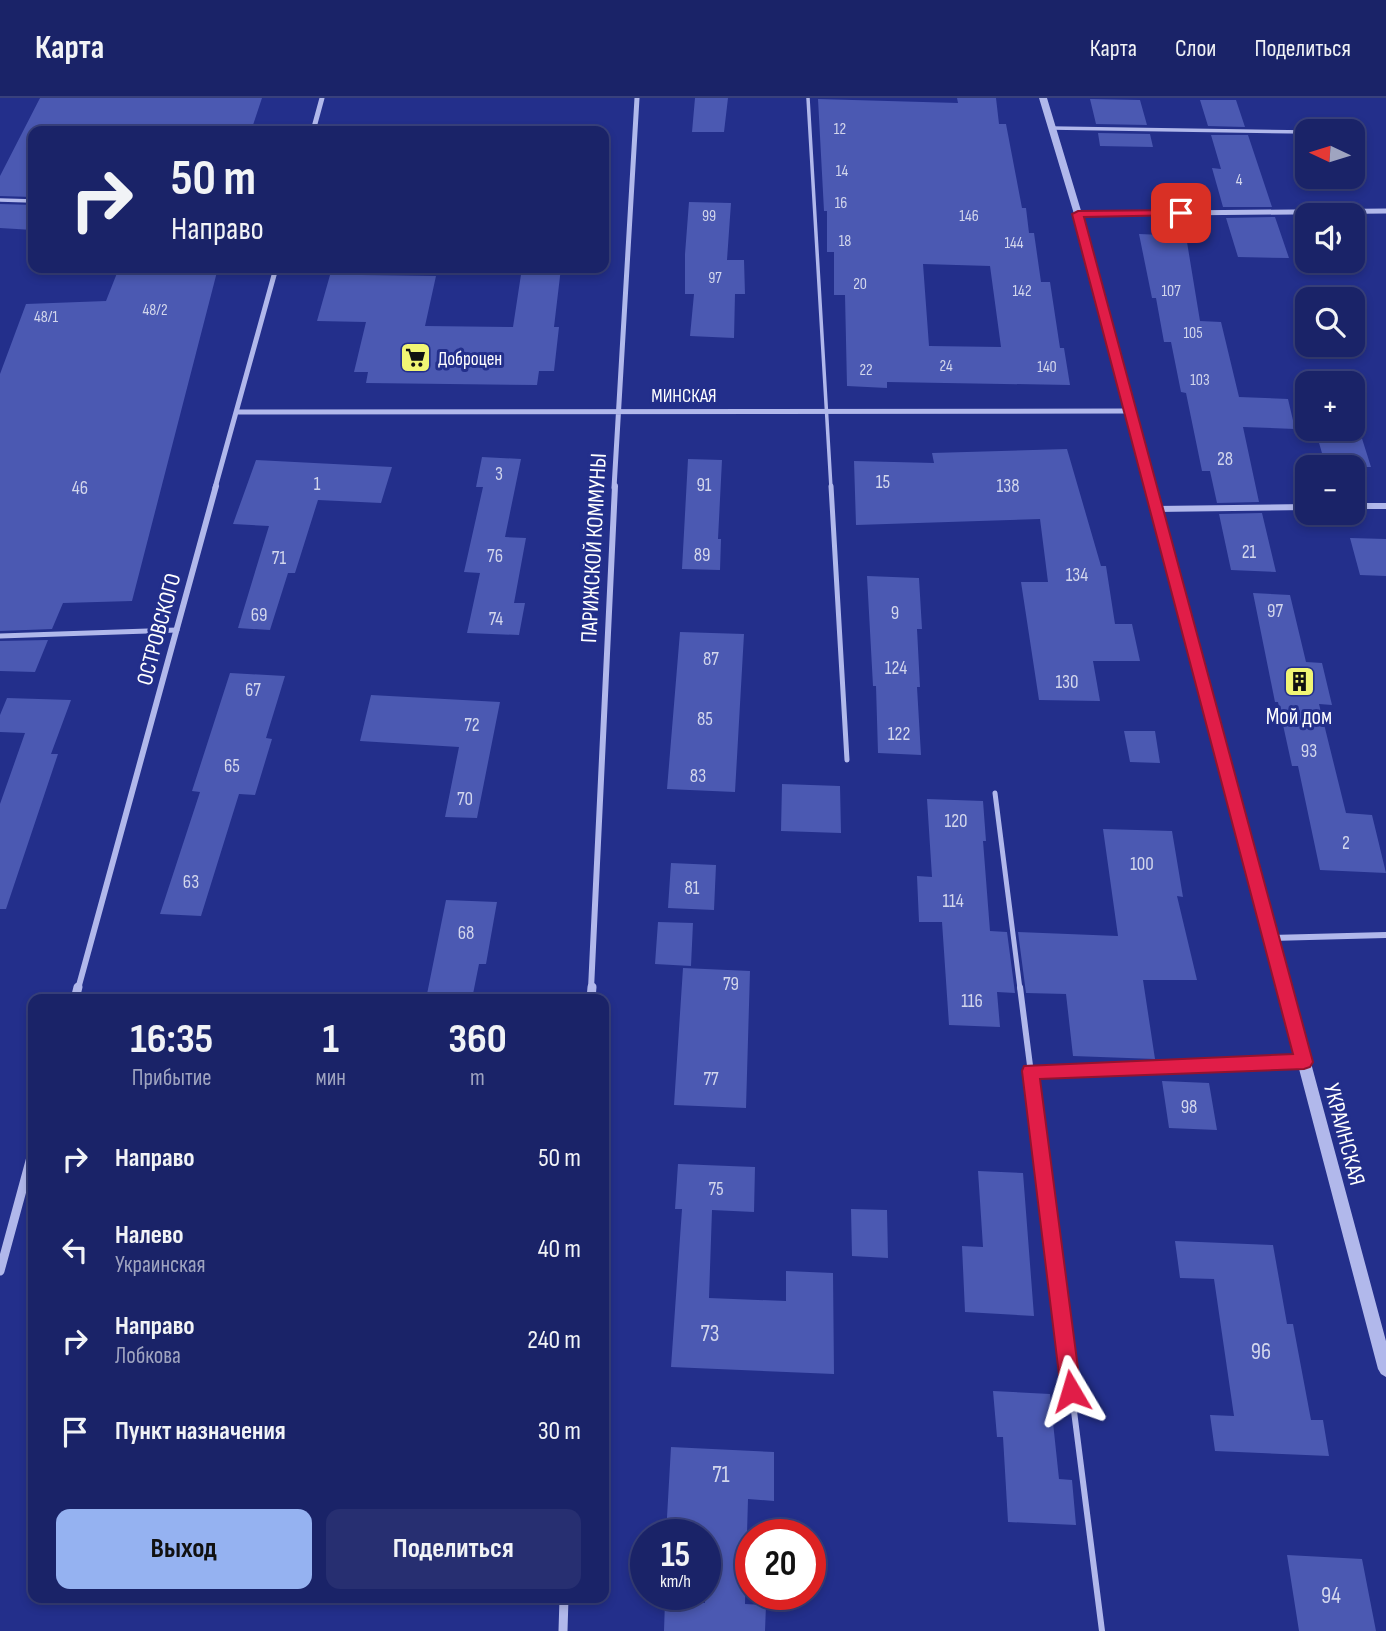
<!DOCTYPE html>
<html lang="ru">
<head>
<meta charset="utf-8">
<style>
	:root { --surface:#1a2368; --page:#272f71; --text:#f1f3f6; --muted:#9fa4c0; --line:#38407c; --accent:#95b2f1 }
	body { margin:0; font-family:"Sofia Sans Condensed",sans-serif; background:var(--page); color:var(--text); height:100vh; display:flex; flex-direction:column; font-size:26px; white-space:nowrap }
	* { box-sizing:border-box; margin:0 }
	p { font-size:23px; color:var(--muted) }
	.icon { flex:none; width:38px; height:38px; fill:none; stroke:currentColor; stroke-width:2; stroke-linecap:round; stroke-linejoin:round }
	.map { position:relative; flex:1; overflow:hidden }
	.sheet { position:absolute; left:28px; top:896px; width:581px; height:609px; display:flex; flex-direction:column; background:var(--surface); border-radius:14px; box-shadow:0 4px 10px #0003,0 0 0 2px var(--line) }
	.sheet>* { flex:none }
	.guide { position:absolute; left:28px; top:28px; width:581px; height:147px; border-radius:14px; box-shadow:0 4px 10px #0003,0 0 0 2px var(--line); background:#1a2368; color:var(--text); overflow:hidden }
	.needle { width:46px; rotate:274deg }
	.controls { position:absolute; left:1295px; top:21px; display:grid; gap:14px }
	.controls a { display:grid; place-items:center; width:70px; height:70px; border-radius:14px; background:var(--surface); box-shadow:0 4px 10px #0003,0 0 0 2px var(--line); font-size:35px }
	.speed { position:absolute; left:630px; top:1421px; display:flex; gap:14px; font-size:35px; font-weight:700; text-align:center }
	.speed>* { display:grid; place-content:center; width:91px; height:91px; border-radius:50%; background:var(--surface); box-shadow:0 4px 10px #0003,0 0 0 2px var(--line); line-height:1 }
	.speed small { font-size:18px; font-weight:400 }
	.speed .limit { border:10px solid #d22; background:#fff; color:#111 }
	.pin { position:absolute; display:grid; place-items:center; width:60px; height:60px; color:#fff; margin:-30px; border-radius:14px; box-shadow:0 4px 10px #0006 }
	.me { position:absolute; width:77px; margin:-38px; rotate:353deg; stroke-linejoin:round; filter:drop-shadow(0 0 5px #0008) }
	.turn { display:flex; align-items:center; gap:24px; height:147px; padding:0 28px; font-size:32px }
	.turn .icon { width:91px; height:91px; stroke-width:2.5 }
	.turn b { display:block; font-size:49px; line-height:60px }
	.eta { display:flex; justify-content:space-evenly; align-items:center; height:119px; text-align:center }
	.eta b { font-size:42px; font-weight:700; line-height:49px }
	.cta { display:flex; gap:14px; margin-top:auto; padding:14px 28px }
	.cta a { flex:1; height:80px; border-radius:14px; background:var(--accent); color:#111; font-size:28px; font-weight:700; line-height:80px; text-align:center }
	.cta a+a { background:var(--page); color:var(--text) }
	ul { padding:0; list-style:none }
	li { display:flex; align-items:center; gap:21px; height:91px; padding:0 28px }
	li div { flex:1 }
	li b { display:block; font-size:26px }
	li em { font-style:normal }
	header { display:flex; align-items:center; gap:42px; box-sizing:border-box; height:98px; padding:0 35px; background:var(--surface); border-bottom:2px solid var(--line) }
	header strong { font-size:33px }
	nav { display:flex; gap:38px; margin-inline-start:auto; font-size:24px }
	.map>svg:first-child { display:block }
</style>
</head>
<body>
<header>
<strong>Карта</strong>
<nav><a>Карта</a><a>Слои</a><a>Поделиться</a></nav>
</header>
<div class="map">
<svg width="1386" height="1533" viewBox="0 0 1386 1533">
	<rect width="100%" height="100%" fill="#232f8b"/>
	<path fill="#4b59b2" fill-rule="evenodd" d="M40,0h222l-11,33h-218v66l-33,-1v-20z
		M695,0h33l-4,34h-32z
		M957,0h39l3,26h7l16,84h4l3,25h5l7,49h9l10,66h4l6,37 -183,-3v6l-40,-2 -2,-91h-11v-43h-7v-41h-3l-6,-112 140,4zM923,166l67,2 11,81 -72,-1z
		M1090,1l50,1 7,25 -51,-1z
		M1200,2h36l9,27 -37,-1z
		M1098,35l52,1 3,13 -53,-1z
		M1211,37h37l24,72h-49l-11,-39 9,1z
		M689,104l42,1 -4,57h17l1,34h-10l-1,44 -44,-2 4,-42h-9v-40z
		M0,106l33,1v25l-33,-2z
		M1275,119l14,41 -51,-1 -12,-39z
		M1139,136l47,2 14,85 21,1 18,75 49,2 7,30 -52,-2 16,75 -42,1 -7,-32h-8l-16,-78 -5,-1 -10,-50h-7l-8,-44h-4z
		M119,170h99l-86,333 -69,2 -11,26 -52,2v-257l26,-70 80,-3z
		M332,170h32l-2,7 74,1 -11,50 88,1 9,-59h39l-7,59h5l-5,44h-15l-2,14 -171,-2 2,-11h-14l12,-50 -49,-1z
		M1315,331h44l12,38h-45z
		M1067,351l34,117h5l9,58h17l8,37h-47l7,40 -61,-1 -18,-118h27l-8,-63 -184,6 -2,-64 80,2 -2,-10z
		M482,359l39,2 -16,78 21,1 -12,65h11l-6,32 -52,-2 13,-60 -16,-1 19,-85h-7z
		M688,361l34,1 -4,79h3l-1,31 -38,-1z
		M256,362l136,7 -11,36 -63,-3 -23,73h-7l-18,57 -32,-2 31,-102 -36,-2z
		M1262,415l14,59 -45,-2 -12,-56z
		M1350,440l36,1v37l-26,-1z
		M867,478l52,2 3,51h-5l3,58h-3l4,68 -43,-2 -2,-67h-3z
		M1253,495l37,2 16,67 16,1 10,42 -13,-1 27,109 26,2 14,58 -66,-3 -22,-104h-6l-14,-64h-3z
		M680,534l64,2 -9,158 -68,-3z
		M48,542l-13,32 -35,-1v-30z
		M230,575l55,3 -19,62 6,1 -17,56 -16,-1 -38,122 -41,-2 40,-122 -8,-1z
		M371,597l129,7 -23,116 -32,-1 14,-70 -99,-6z
		M7,600l64,2 -20,54h7l-52,155h-6v-105l25,-71 -25,-1v-17z
		M1124,633h31l5,32 -30,-1z
		M782,686l58,2 1,47 -60,-2z
		M927,701l56,2 3,40h-3l7,90 17,1 8,61 -18,-1 3,35 -51,-2 -7,-103h-23l-2,-46 15,1z
		M1103,731l69,2 11,66 -6,-1 20,84h-54l12,79 -82,-3 -7,-62 -40,-1 -8,-61 100,4z
		M671,765l45,2 -2,45 -46,-2z
		M446,802l51,2 -11,62h-7l-7,35h-46z
		M658,824l35,1 -2,43 -36,-2z
		M683,870l67,3 -4,137 -72,-3z
		M1162,983l47,2 8,47 -48,-2z
		M678,1066l77,3 -1,45 -42,-2 -3,88 77,3v-30l47,2 1,101 -163,-7 11,-158h-7z
		M978,1073l45,2 11,143 -69,-4 -3,-66 21,1z
		M851,1111l36,1 1,48 -36,-2z
		M1175,1143l98,4 14,79h6l18,96h12l6,36 -114,-5 -5,-36 24,1 -20,-137 -34,-1z
		M993,1293l57,3 9,85 13,1 4,45 -68,-3 -5,-85h-6z
		M671,1349l103,5v49l-26,-2 -3,105 21,1 -1,26h-101l1,-30 40,2v-68h-39z
		M1287,1457l75,4 14,72h-77z"/>
	<g fill="none" stroke-linecap="round" stroke-linejoin="round">
		<path stroke="#b1b8eb" stroke-width="3.5" d="M808,0l23,390
			M1051,30l256,4
			M0,102l33,1"/>
		<path stroke="#b1b8eb" stroke-width="5" d="M831,388l16,274
			M0,538l177,-6
			M995,695l25,196"/>
		<path stroke="#b1b8eb" stroke-width="6" d="M1020,889l82,644
			M1030,973l274,-9"/>
		<path stroke="#b1b8eb" stroke-width="5" d="M313,33l9,-33
			M1078,116l308,-3
			M237,314l893,-1
			M215,390l61,-220
			M614,390l23,-390"/>
		<path stroke="#b1b8eb" stroke-width="6" d="M1353,408h33
			M1156,411l151,-2
			M1271,840l115,-3
			M78,891l138,-503
			M591,891l24,-503"/>
		<path stroke="#b1b8eb" stroke-width="9" d="M75,901l3,-12
			M591,901l1,-12
			M0,1173l33,-121
			M563,1533l1,-33"/>
		<path fill="#b1b8eb" fill-rule="evenodd" d="M1039,0h8l35,116 304,1127v36l-5,-3 -3,-5 -304,-1155z"/>
	</g>
	<path fill="#e11d48" stroke="#92132f" stroke-width="2" d="M1181,112l3,1v4l-100,2 229,845 -3,5 -6,2 -264,10 41,312 -3,7 -7,3 -7,-3 -3,-7 -39,-320 2,-5 269,-12 -221,-840 6,-3z"/>
	<defs>
		<symbol id="supermarket-square" viewBox="-11 -11 22 22"><rect x="-9" y="-9" width="18" height="18" rx="4" fill="#f1f574" stroke="#232f8b"/><path d="M-6-5.5h2.5l.6 2H6L4.5 2H-2.5L-4.4-4H-6ZM-1.5 3.2a1.3 1.3 0 1 0 .1 0ZM3 3.2a1.3 1.3 0 1 0 .1 0Z" fill="#111"/></symbol>
		<symbol id="building-square" viewBox="-11 -11 22 22"><rect x="-9" y="-9" width="18" height="18" rx="4" fill="#f1f574" stroke="#232f8b"/><path d="M-4-6H4V6H1V3H-1V6H-4ZM-2.5-4.3h1.7v1.8h-1.7ZM.8-4.3h1.7v1.8H.8ZM-2.5-1h1.7V.8h-1.7ZM.8-1h1.7V.8H.8Z" fill="#111"/></symbol>
	</defs>
	<g fill-rule="evenodd">
		<use href="#supermarket-square" x="398" y="242" width="35" height="35"/>
		<use href="#building-square" x="1282" y="566" width="35" height="35"/>
	</g>
	<g text-anchor="middle" stroke-width="6" stroke-linejoin="round" paint-order="stroke">
		<g font-size="16" fill="#d2d6ec">
			<text x="840" y="36">12</text>
			<text x="842" y="78">14</text>
			<text x="1239" y="87">4</text>
			<text x="841" y="110">16</text>
			<text x="709" y="123">99</text>
			<text x="969" y="123">146</text>
			<text x="845" y="148">18</text>
			<text x="1014" y="150">144</text>
			<text x="715" y="185">97</text>
			<text x="860" y="191">20</text>
			<text x="1022" y="198">142</text>
			<text x="1171" y="198">107</text>
			<text x="155" y="217">48/2</text>
			<text x="46" y="224">48/1</text>
			<text x="1193" y="240">105</text>
			<text x="946" y="273">24</text>
			<text x="1047" y="274">140</text>
			<text x="866" y="277">22</text>
			<text x="1200" y="287">103</text>
		</g>
		<g font-size="19" fill="#fff" stroke="#232f8b" text-anchor="start">
			<text x="438" y="267">Доброцен</text>
		</g>
		<g font-size="19" fill="#fff" stroke="#232f8b">
			<text x="684" y="304">МИНСКАЯ</text>
		</g>
		<g font-size="19" fill="#d2d6ec">
			<text x="1225" y="367">28</text>
			<text x="499" y="382">3</text>
			<text x="883" y="390">15</text>
			<text x="317" y="392">1</text>
			<text x="704" y="393">91</text>
			<text x="1008" y="394">138</text>
			<text x="80" y="396">46</text>
			<text x="1249" y="460">21</text>
			<text x="702" y="463">89</text>
			<text x="495" y="464">76</text>
			<text x="279" y="466">71</text>
			<text x="1077" y="483">134</text>
			<text x="1275" y="519">97</text>
			<text x="895" y="521">9</text>
			<text x="259" y="523">69</text>
			<text x="496" y="527">74</text>
			<text x="711" y="567">87</text>
			<text x="896" y="576">124</text>
			<text x="1067" y="590">130</text>
			<text x="253" y="598">67</text>
			<text x="705" y="627">85</text>
			<text x="472" y="633">72</text>
			<text x="899" y="642">122</text>
			<text x="1309" y="659">93</text>
			<text x="232" y="674">65</text>
			<text x="698" y="684">83</text>
			<text x="465" y="707">70</text>
			<text x="956" y="729">120</text>
			<text x="1346" y="751">2</text>
			<text x="1142" y="772">100</text>
			<text x="191" y="790">63</text>
			<text x="692" y="796">81</text>
			<text x="953" y="809">114</text>
			<text x="466" y="841">68</text>
			<text x="731" y="892">79</text>
			<text x="972" y="909">116</text>
			<text x="711" y="987">77</text>
			<text x="1189" y="1015">98</text>
			<text x="716" y="1097">75</text>
		</g>
		<g font-size="23" fill="#fff" stroke="#232f8b">
			<text transform="translate(593 450) rotate(-87)" y="8">ПАРИЖСКОЙ КОММУНЫ</text>
			<text transform="translate(158 531) rotate(-75)" y="8">ОСТРОВСКОГО</text>
			<text transform="translate(1345 1036) rotate(75)" y="8">УКРАИНСКАЯ</text>
		</g>
		<g font-size="23" fill="#fff" stroke="#232f8b">
			<text x="1299" y="626">Мой дом</text>
		</g>
		<g font-size="23" fill="#d2d6ec">
			<text x="710" y="1243">73</text>
			<text x="1261" y="1261">96</text>
			<text x="721" y="1384">71</text>
			<text x="1331" y="1505">94</text>
		</g>
	</g>
</svg>
<div class="controls">
<a><svg class="needle" viewBox="-14 -14 28 28"><path d="M0-13l5 13h-10z" fill="#e53935"/><path d="M0 13l5-13h-10z" fill="#9fa4c0"/></svg></a>
<a><svg class="icon" aria-label="sound" viewBox="0 0 24 24"><path d="M4 9h4l5-4v14l-5-4H4zM17 9q2 3 0 6"/></svg></a>
<a><svg class="icon" aria-label="search" viewBox="0 0 24 24"><circle cx="10" cy="10" r="6"/><path d="M15 15l6 6"/></svg></a>
<a>+</a>
<a>−</a>
</div>
<div class="speed"><div>15<small>km/h</small></div><div class="limit">20</div></div>
<div class="pin" style="left:1181px;top:115px;background:#d93025"><svg class="icon" aria-label="arrive" viewBox="0 0 24 24"><path d="M6 21V4h12l-3 4 3 4H6"/></svg></div>
<svg class="me" style="left:1071px;top:1293px" viewBox="-20 -20 40 40"><path d="M0-17L14 15 0 8-14 15z" fill="#e11d48" stroke="#fff" stroke-width="4"/></svg>
<div class="guide">
<div class="turn"><svg class="icon" aria-label="right" viewBox="0 0 24 24"><path d="M7 20v-9h11M14 6l5 5-5 5"/></svg><div><b>50 m</b>Направо</div></div>
</div>
<section class="sheet">
<div class="eta">
<div><b>16:35</b><p>Прибытие</p></div>
<div><b>1</b><p>мин</p></div>
<div><b>360</b><p>m</p></div>
</div>
<ul>
<li><svg class="icon" aria-label="right" viewBox="0 0 24 24"><path d="M7 20v-9h11M14 6l5 5-5 5"/></svg><div><b>Направо</b></div><em>50 m</em></li>
<li><svg class="icon" aria-label="left" viewBox="0 0 24 24"><path d="M17 20v-9H6M10 6l-5 5 5 5"/></svg><div><b>Налево</b><p>Украинская</p></div><em>40 m</em></li>
<li><svg class="icon" aria-label="right" viewBox="0 0 24 24"><path d="M7 20v-9h11M14 6l5 5-5 5"/></svg><div><b>Направо</b><p>Лобкова</p></div><em>240 m</em></li>
<li><svg class="icon" aria-label="arrive" viewBox="0 0 24 24"><path d="M6 21V4h12l-3 4 3 4H6"/></svg><div><b>Пункт назначения</b></div><em>30 m</em></li>
</ul>
<div class="cta"><a>Выход</a><a>Поделиться</a></div>
</section>
</div>
</body>
</html>
